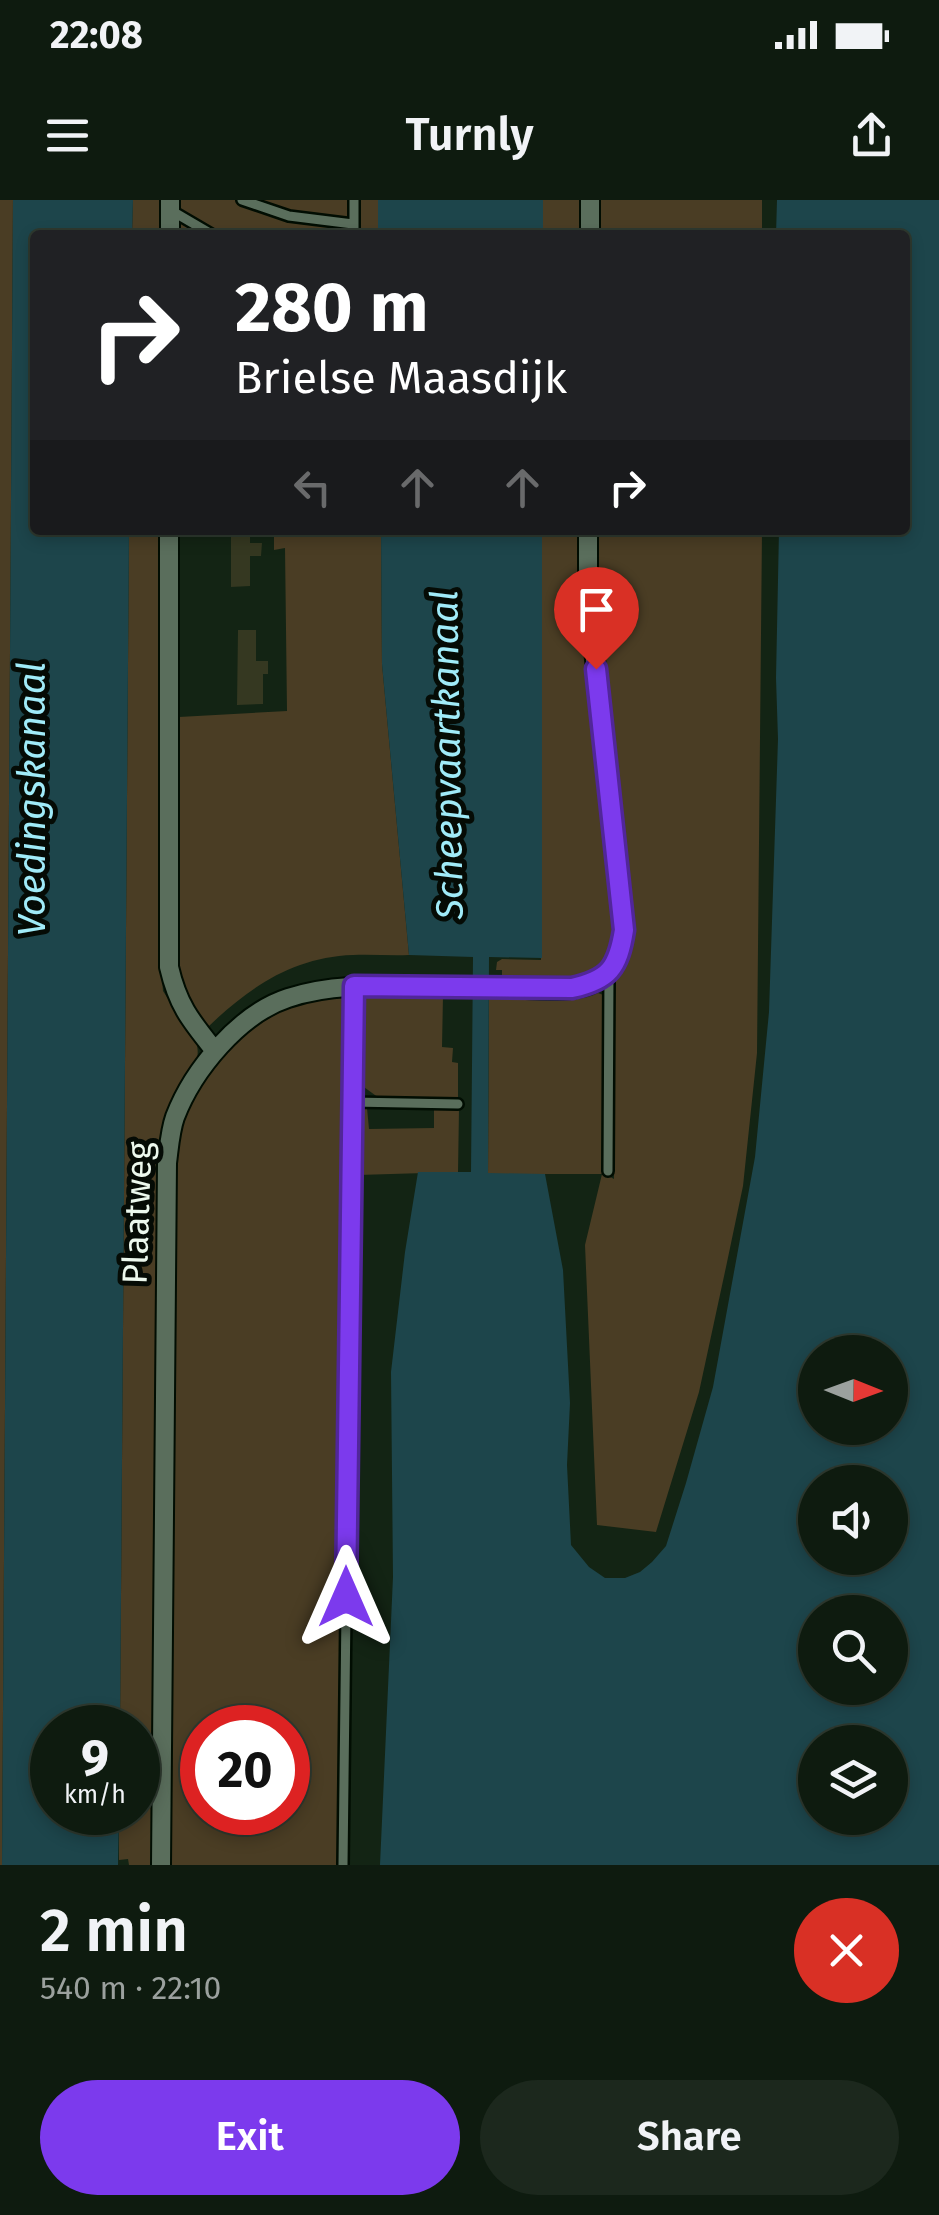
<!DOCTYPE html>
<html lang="en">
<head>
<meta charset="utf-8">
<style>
	:root { --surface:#0e1b0f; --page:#1c281d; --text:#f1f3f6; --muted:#9ba19e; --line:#2e392f; --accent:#7c3aed }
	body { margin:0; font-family:"Fira Sans",sans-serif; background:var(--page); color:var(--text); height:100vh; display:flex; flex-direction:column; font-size:38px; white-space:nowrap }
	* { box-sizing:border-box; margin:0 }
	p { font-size:32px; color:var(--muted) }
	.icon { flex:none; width:55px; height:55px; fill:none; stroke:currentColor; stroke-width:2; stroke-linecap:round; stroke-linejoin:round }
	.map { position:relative; height:1665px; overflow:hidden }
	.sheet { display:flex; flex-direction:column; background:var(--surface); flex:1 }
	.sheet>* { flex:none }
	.top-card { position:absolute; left:30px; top:30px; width:880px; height:305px; border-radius:10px; box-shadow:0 5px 15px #0003,0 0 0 2px var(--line); background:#202124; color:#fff; overflow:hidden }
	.needle { width:65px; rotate:91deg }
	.fabs { position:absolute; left:798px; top:1135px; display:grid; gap:20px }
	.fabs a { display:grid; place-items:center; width:110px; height:110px; border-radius:50%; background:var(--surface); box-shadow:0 5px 15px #0003,0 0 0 2px var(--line); font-size:50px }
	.speed { position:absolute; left:30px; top:1505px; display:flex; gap:20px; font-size:50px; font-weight:700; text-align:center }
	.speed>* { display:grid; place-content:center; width:130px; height:130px; border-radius:50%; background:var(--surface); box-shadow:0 5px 15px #0003,0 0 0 2px var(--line); line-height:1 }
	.speed small { font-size:25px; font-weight:400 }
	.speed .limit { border:15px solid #d22; background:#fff; color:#111 }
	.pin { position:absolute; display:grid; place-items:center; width:85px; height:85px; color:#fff; margin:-102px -42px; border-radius:50% 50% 50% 0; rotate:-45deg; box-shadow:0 0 10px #0007 }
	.pin .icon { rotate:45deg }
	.me { position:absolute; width:110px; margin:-55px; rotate:0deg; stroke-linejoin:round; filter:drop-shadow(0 0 8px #0008) }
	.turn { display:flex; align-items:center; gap:35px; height:210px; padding:0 40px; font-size:45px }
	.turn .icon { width:130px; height:130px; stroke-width:2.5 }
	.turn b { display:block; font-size:70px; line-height:85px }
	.lanes { display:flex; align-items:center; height:95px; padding:0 40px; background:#0003; justify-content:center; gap:50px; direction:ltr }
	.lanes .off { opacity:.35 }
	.round { display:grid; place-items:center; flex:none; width:105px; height:105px; border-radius:52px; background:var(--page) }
	.headline { display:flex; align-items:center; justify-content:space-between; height:170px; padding:0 40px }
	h1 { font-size:60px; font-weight:600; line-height:75px }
	.cta { display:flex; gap:20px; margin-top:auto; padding:20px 40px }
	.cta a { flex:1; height:115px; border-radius:60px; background:var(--accent); color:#fff; font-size:40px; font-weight:600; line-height:115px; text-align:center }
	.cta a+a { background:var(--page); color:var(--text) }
	.status { display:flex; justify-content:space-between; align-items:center; height:70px; padding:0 50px; background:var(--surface); direction:ltr }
	.status svg { height:28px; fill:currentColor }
	header { display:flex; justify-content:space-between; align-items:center; height:130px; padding:0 40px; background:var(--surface); font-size:45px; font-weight:600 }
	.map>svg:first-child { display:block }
</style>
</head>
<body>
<div class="status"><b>22:08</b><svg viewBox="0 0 49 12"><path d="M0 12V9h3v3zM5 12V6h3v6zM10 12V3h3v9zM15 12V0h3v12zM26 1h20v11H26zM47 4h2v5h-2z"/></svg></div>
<header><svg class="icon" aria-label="menu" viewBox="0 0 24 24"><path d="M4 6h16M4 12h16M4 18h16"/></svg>Turnly<svg class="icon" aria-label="share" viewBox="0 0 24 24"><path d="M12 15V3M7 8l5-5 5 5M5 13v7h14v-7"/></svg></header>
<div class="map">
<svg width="939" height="1665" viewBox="0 0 939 1665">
	<rect width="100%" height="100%" fill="#132414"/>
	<path fill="#4a3d24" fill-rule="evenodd" d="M0,0h13l-11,1665h-2z
		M133,0h32v35h-33z
		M180,0h198v35h-197z
		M543,0h41l-1,35h-40z
		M597,0h165v35h-165z
		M129,330h34l-2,437 2,24 33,51c7,21 -9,38 -19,55l-21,768h-27l-1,-6 -9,1v-47l19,-1v-84l-18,-1z
		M274,330h107l1,134 27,291c-19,1 -37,-1 -56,0 -59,2 -104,32 -145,72l-28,-40 -2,-20 1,-250 108,-6 -2,-163 -11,2z
		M542,330h39c-1,136 22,269 34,404l-7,26 -24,20 -82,3v-13h-6l1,-8 5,-3 39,1z
		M596,330h166l-5,523 -14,133 -17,81 -27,125 -43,140 -59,-7 -12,-280 17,-71h-114l1,-177c31,2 80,10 109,-4l8,3 -3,177 11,6 1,-205 10,-18 -28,-310z
		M341,795l6,7 -7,863h-169l5,-708c4,-18 7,-36 14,-53 20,-47 72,-91 121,-104 9,-3 20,-4 30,-5zM202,1528h86v84h-86z
		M366,795l77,1 -1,51 11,1 -1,14 6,1v37l-79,-2 -22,-16v-73l2,-8z
		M357,908h10l2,21 65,-1v-20l25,1 -1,63 -100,3z"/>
	<path fill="#1d454b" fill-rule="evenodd" d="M13,0h120l-1,35h-97v295h94l-9,1197 -68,1v84l67,1 -1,52h-116z
		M378,0h165v35h-165z
		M777,0h162v1665h-559l13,-288 -2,-205 14,-120 13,-80h53l2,-215 -64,-2 -27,-291 -1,-134h161v428l-53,-1 -1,216 57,1 18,96 7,133 -3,62 4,80 18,22 16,11h20l15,-6 12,-10 14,-16 20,-63 27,-96 42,-230 14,-145 9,-273 -2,-61 3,-148h126v-295h-129zM815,1152h75v76h-75zM815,1282h75v76h-75zM815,1412h75v76h-75zM815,1542h75v76h-75z"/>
	<path fill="#353821" d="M231,330h19v13h12l-1,13h-11v30l-19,1z
		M238,430h18v31h12v13h-5v30l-26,1z"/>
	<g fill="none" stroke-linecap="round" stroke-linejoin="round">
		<defs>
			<path id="service" d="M242,0l47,16 64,8
				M354,0v35
				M172,11l41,24
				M354,786l-2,116 106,2
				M608,971l1,-198
				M343,1665l9,-763"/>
			<path id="minor" d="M170,35v-35
				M590,35v-35
				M169,330v437c9,39 22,54 46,84
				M161,1665l6,-702c2,-15 3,-32 8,-46 18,-47 64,-103 113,-119 45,-15 92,-12 138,-11 49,0 97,0 146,2 37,-9 46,-21 52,-59l-36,-336v-64"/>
		</defs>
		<use href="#service" stroke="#010d02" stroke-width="14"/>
		<use href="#minor" stroke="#010d02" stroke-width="22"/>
		<use href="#service" stroke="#5a6e5c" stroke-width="9"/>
		<use href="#minor" stroke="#5a6e5c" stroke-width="18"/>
	</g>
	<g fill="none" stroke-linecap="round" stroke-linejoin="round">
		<defs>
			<path id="route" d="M346,1397l8,-611 218,2c37,-8 46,-20 52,-58l-28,-261"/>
		</defs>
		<use href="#route" stroke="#51269a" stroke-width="25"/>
		<use href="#route" stroke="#7c3aed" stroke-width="18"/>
	</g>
	<g text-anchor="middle" stroke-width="10" stroke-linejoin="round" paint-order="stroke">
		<g font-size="35" fill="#ecf8ed" stroke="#050b05">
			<text transform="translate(137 1013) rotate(-88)" y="12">Plaatweg</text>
		</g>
		<g font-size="38" font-style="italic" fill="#a0ebf8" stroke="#050b05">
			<text transform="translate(447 555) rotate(-91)" y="13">Scheepvaartkanaal</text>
			<text transform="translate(32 599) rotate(-90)" y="13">Voedingskanaal</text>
		</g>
	</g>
</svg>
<div class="fabs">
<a><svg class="needle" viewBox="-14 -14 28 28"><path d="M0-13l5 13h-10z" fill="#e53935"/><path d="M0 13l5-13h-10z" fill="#9ba19e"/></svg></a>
<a><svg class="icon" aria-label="sound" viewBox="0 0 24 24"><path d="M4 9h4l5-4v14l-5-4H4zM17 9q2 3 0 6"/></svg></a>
<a><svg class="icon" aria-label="search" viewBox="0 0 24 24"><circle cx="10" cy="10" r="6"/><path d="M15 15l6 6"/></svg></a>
<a><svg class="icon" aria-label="layers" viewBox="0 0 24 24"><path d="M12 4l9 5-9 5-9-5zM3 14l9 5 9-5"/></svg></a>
</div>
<div class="speed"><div>9<small>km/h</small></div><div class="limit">20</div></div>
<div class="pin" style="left:596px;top:469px;background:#d93025"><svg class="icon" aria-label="arrive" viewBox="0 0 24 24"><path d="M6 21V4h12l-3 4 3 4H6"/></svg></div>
<svg class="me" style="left:346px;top:1397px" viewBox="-20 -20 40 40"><path d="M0-17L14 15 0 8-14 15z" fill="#7c3aed" stroke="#fff" stroke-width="4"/></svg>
<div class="top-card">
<div class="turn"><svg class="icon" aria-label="right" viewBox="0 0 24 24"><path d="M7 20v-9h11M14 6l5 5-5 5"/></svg><div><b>280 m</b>Brielse Maasdijk</div></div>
<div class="lanes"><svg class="icon off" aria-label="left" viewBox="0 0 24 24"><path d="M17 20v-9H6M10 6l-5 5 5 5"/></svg><svg class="icon off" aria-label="ahead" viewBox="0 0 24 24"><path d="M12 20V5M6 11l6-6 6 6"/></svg><svg class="icon off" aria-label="ahead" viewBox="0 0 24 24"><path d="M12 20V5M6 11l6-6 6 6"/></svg><svg class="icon" aria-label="right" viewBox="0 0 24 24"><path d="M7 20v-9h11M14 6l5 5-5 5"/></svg></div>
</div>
</div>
<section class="sheet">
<div class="headline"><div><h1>2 min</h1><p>540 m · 22:10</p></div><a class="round" style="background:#d93025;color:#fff"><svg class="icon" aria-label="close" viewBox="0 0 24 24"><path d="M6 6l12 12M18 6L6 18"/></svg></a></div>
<div class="cta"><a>Exit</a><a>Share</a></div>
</section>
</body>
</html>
